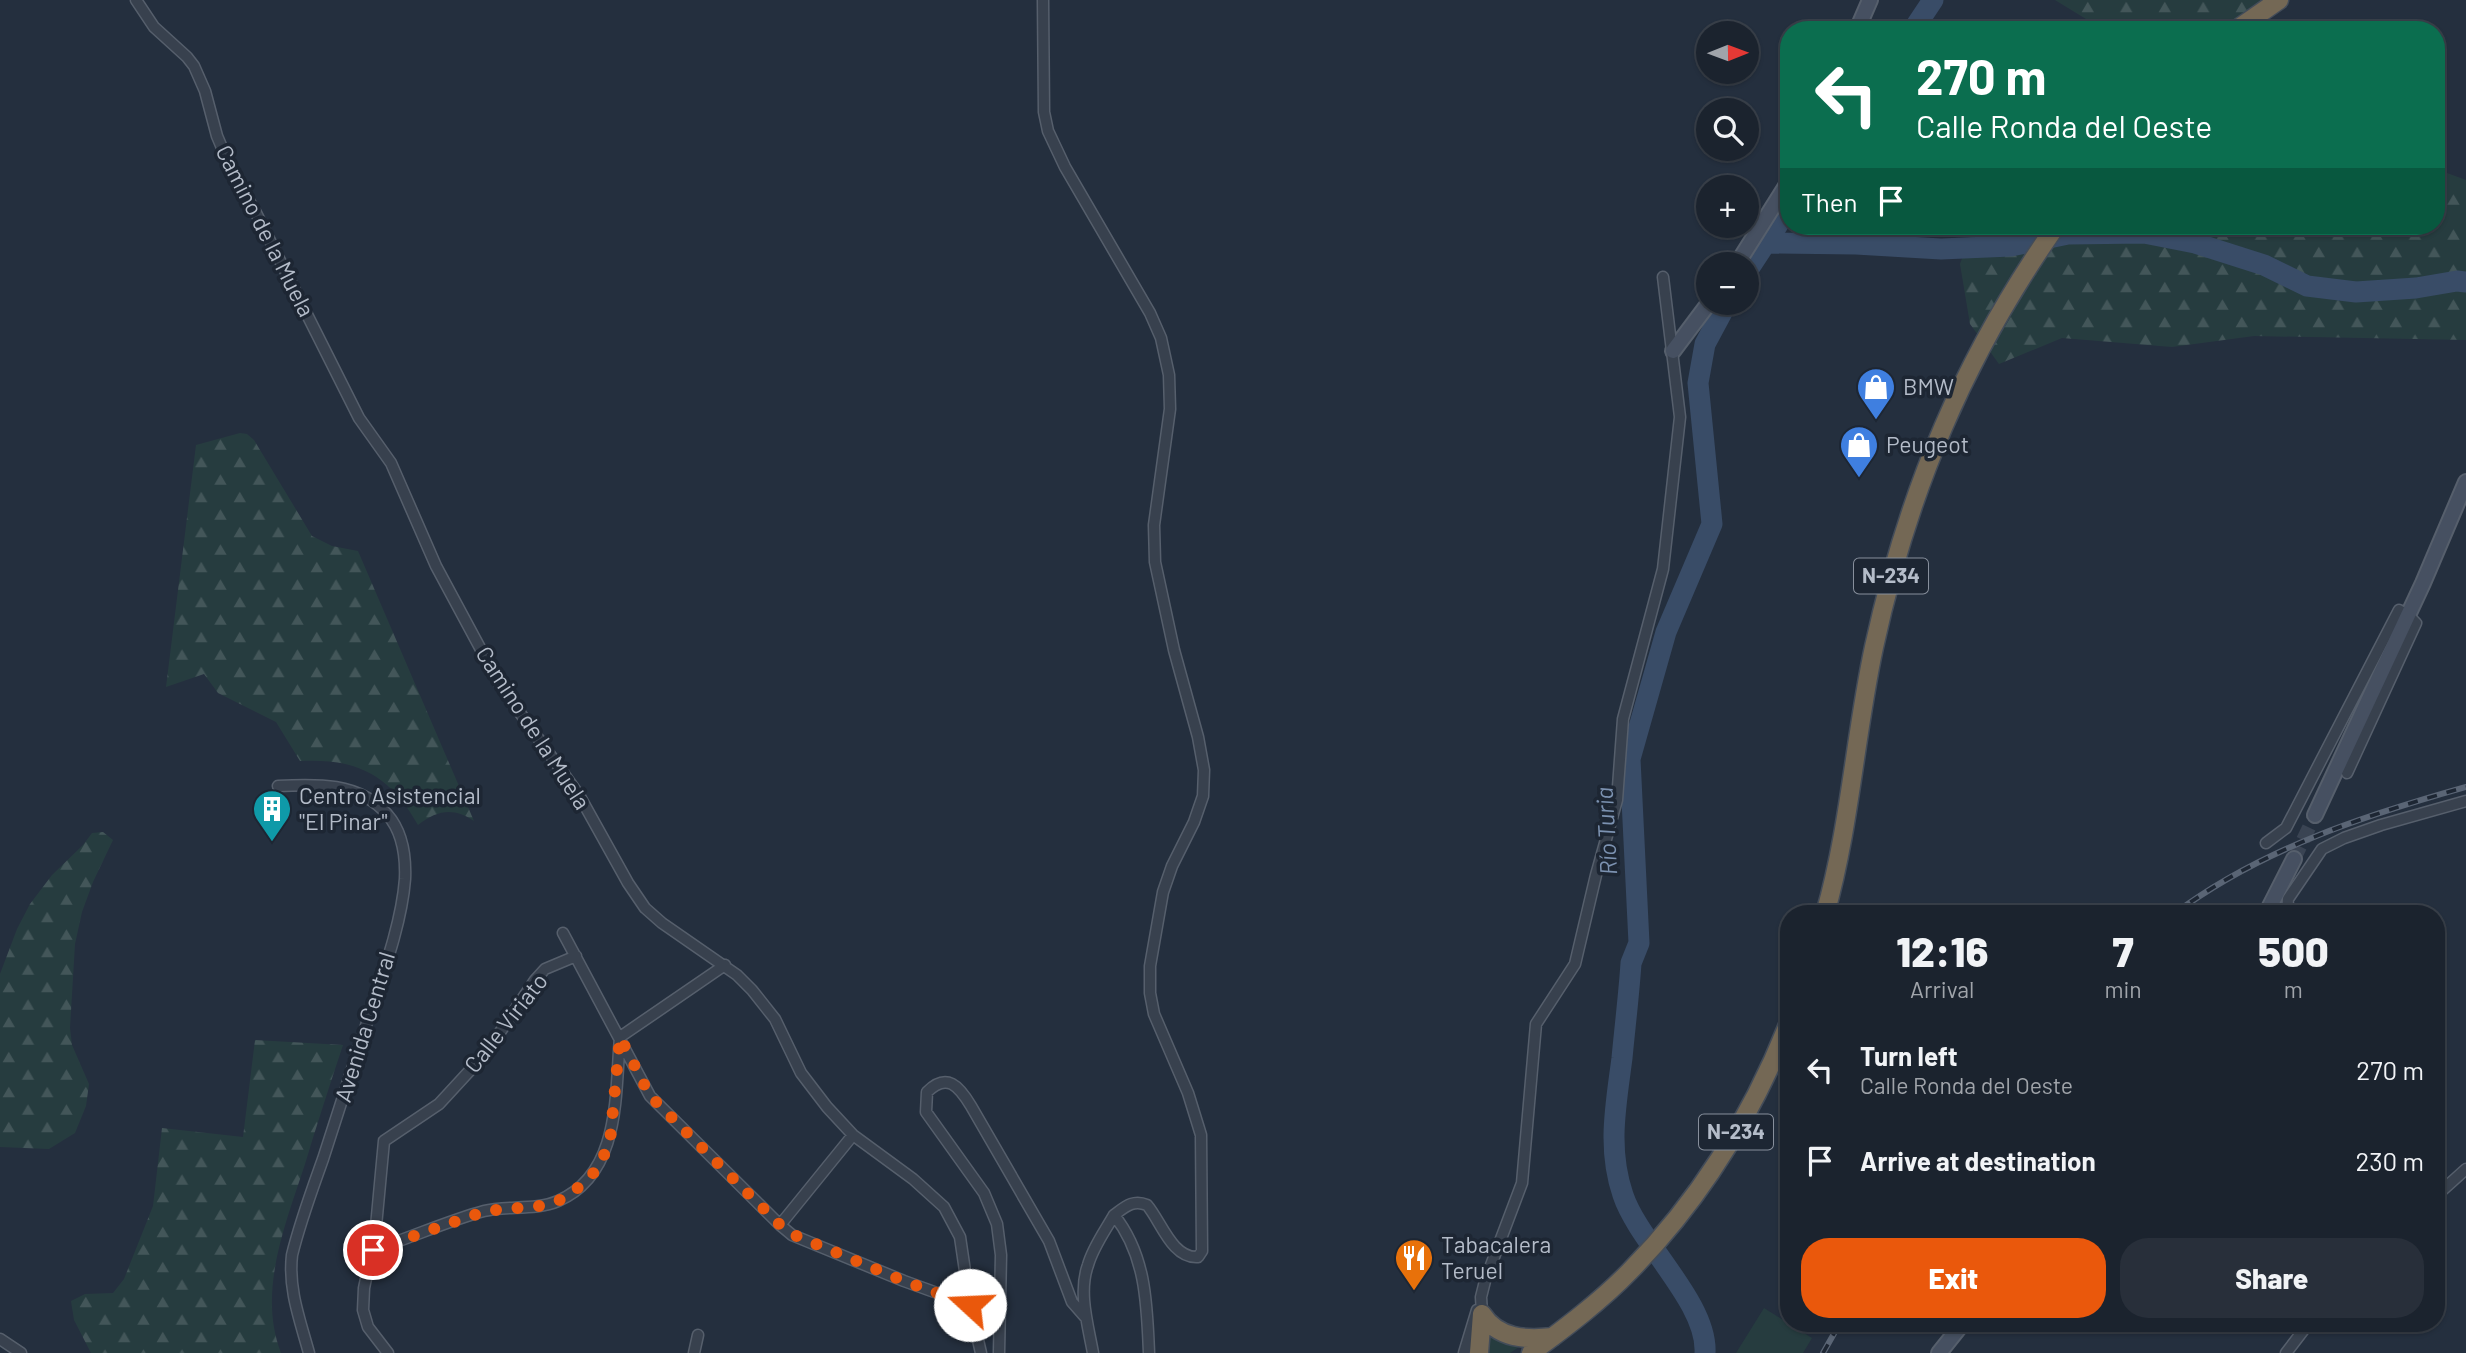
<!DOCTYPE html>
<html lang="en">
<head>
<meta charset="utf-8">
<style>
	:root { --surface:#1b232e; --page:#282f3a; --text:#f1f3f6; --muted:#a0a4aa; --line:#39404a; --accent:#ea580c }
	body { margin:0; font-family:Barlow,sans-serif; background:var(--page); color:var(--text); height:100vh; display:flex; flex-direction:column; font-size:26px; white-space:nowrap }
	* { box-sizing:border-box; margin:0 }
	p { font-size:23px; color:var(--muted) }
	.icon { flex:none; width:38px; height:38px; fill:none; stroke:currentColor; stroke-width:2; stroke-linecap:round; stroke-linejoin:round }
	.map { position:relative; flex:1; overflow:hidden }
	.sheet { position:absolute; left:1780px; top:905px; width:665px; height:427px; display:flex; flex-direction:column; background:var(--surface); border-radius:28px; box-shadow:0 2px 5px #0004,0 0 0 2px var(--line) }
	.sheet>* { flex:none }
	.top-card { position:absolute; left:1780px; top:21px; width:665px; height:214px; border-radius:28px; box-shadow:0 2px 5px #0004,0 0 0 2px var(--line); background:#0b6e4f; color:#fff; overflow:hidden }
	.needle { width:46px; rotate:89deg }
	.controls { position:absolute; left:1696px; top:21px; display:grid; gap:14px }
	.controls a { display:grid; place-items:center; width:63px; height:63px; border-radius:50%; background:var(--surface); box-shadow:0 2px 5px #0004,0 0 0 2px var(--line); font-size:35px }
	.pin { position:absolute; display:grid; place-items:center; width:60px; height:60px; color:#fff; margin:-30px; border:4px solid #fff; border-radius:50%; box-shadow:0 2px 7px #0007 }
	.me { position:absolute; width:77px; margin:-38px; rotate:290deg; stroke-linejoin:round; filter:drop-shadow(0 0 5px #0008) }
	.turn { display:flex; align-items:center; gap:24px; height:147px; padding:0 21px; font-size:32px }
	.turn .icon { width:91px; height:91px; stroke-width:2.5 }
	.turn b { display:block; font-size:49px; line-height:60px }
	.then { display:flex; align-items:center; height:66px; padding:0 21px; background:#0003; gap:14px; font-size:26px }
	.eta { display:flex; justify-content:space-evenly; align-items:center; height:119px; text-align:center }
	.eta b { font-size:42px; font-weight:800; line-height:49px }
	.cta { display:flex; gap:14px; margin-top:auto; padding:14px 21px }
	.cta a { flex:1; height:80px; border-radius:28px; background:var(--accent); color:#fff; font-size:28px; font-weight:800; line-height:80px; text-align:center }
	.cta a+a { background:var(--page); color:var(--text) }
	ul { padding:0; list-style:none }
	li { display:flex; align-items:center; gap:21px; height:91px; padding:0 21px }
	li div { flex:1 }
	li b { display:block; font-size:26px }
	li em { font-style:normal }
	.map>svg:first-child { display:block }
</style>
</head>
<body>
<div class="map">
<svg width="2466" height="1353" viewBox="0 0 2466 1353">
	<defs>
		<pattern id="forest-firs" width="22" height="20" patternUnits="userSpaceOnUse" patternTransform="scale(1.75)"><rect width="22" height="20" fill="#263c3f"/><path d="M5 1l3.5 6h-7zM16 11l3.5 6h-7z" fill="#435659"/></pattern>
	</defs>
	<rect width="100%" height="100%" fill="#242f3e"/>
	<path fill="#263c3f" d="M1764,1308l48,30 -9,15h-67z
		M1488,1329l31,16v2l-9,6h-25z"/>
	<path fill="url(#forest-firs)" d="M2055,0h209l-14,13 -3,17h-143z
		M2436,169l30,11v160l-212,-4 -82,11 -110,-9 -63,26 -29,-40 -10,-60 14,-38h462z
		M240,433l7,1 7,6 58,96 20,10 26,5 116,270c-20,-14 -37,-11 -56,4 -28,-50 -61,-67 -118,-64l-24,-39 -58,-29 -14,-19 -38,13 30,-242z
		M103,832l10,8 -20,42 -11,30 -7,32 -5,84 2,17 17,39 -3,22 -11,27 -26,16 -49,-2v-173l17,-45 13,-25 22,-29 31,-30 9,-12z
		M255,1040l88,5c-13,39 -26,79 -38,119 -19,59 -48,127 -24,189h-190l-17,-33 -3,-19 14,-7 28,-1 11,-14 29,-73 9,-78 81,9z"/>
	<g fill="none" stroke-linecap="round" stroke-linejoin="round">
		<path stroke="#394c67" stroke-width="21" d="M1913,30l20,-30
			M1767,243l89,1 85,5 70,-3 57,-12 76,-1 51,10 69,22 43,21 49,6 60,-4 41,-7 9,1
			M1746,273l42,-64
			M1705,1353c3,-50 -66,-110 -82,-158 -16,-47 -7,-90 -1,-137 3,-32 7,-64 9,-95l8,-20 -9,-184 36,-127 46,-108 -14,-141 7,-39 22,-41"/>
		<path stroke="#3a4453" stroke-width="14" stroke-dasharray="14 7" stroke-linecap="butt" d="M2294,859l21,-44"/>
		<defs>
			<path id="street" d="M136,0l18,27 33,30 7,9 11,25 12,45 14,33 25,44 103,205 32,45 45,103 64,119 79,110 49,88 17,25 17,15 75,52 15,15 23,29 26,54 26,34 26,28 60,44 31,28 16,30 10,68 11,48
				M1043,0l1,112 4,19 17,36 85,146 11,25 8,37 1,34 -16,116 1,37 19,88 24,87 6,33 -1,26 -9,26 -22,44 -9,26 -13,74v27l4,21 34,79 13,42 1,116 -4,6c-26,2 -37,-36 -51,-52 -14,-6 -22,2 -33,10
				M278,786c38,-2 81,-4 109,28 15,17 19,42 18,65 -3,41 -20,89 -33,128 -16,51 -33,101 -49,152 -11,31 -23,63 -31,96 -4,34 8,65 17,98
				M2266,843l20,-15 113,-218 9,5 8,8 -69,150
				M2287,914l1,-15 34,-50 22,-11 37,-13 85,-24
				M563,933l87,163 130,129 12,10 112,46 66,24
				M2436,1196l30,-27
				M780,1225l73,-90
				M373,1250c37,-12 74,-29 111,-39 23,-6 51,0 74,-10 63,-27 57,-107 62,-164l105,-72
				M1482,1314l-1,-17 4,-16 37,-98 14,-159 39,-60 21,-89 21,-75 6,-81 40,-150 17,-152 -17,-140
				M0,1339l21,14
				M388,1353l-20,-26 -5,-17 1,-22 11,-51 9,-96 55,-37 47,-51 49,-73 10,-11 31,-13
				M694,1353l4,-18
				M999,1353l2,-98 -4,-31 -13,-31 -58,-81 1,-20c20,-20 32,-6 44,14l78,135 23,61 14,16
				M1093,1353c-5,-28 -15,-61 -5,-88 5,-18 17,-34 26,-50 32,40 33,89 35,138
				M1464,1353l13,-43
				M2286,1353l23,-30"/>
			<path id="secondary" d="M1857,30l13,-30
				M1737,264l51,-81
				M1673,351l36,-48
				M2315,815l108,-232 43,-101
				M2266,914l28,-55
				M1939,1353l24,-30"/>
			<path id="highway" d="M2236,30l43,-30
				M1825,914c25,-87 30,-179 49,-267 34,-156 90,-290 182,-421
				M1482,1314c16,25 44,26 71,23
				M1479,1353l3,-39
				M1531,1353c34,-25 70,-52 99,-82 69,-70 122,-156 158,-246"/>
		</defs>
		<use href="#street" stroke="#565f6c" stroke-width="13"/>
		<use href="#secondary" stroke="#565f6c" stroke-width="18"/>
		<use href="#highway" stroke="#434c59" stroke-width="21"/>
		<use href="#street" stroke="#38414e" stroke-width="10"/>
		<use href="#secondary" stroke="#465061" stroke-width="14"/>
		<use href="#highway" stroke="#746855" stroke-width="18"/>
		<defs>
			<path id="rail" d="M2174,914c87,-65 189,-98 292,-127
				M1823,1353l17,-30"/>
		</defs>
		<use href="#rail" stroke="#5a6575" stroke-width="6"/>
		<use href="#rail" stroke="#1d2633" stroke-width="3.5" stroke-dasharray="10" stroke-linecap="butt"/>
	</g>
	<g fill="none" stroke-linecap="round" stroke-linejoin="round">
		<path stroke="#ea580c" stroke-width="12" stroke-dasharray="0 21.6" d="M373,1250l113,-39 53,-5 19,-5 24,-16 17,-18 11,-26 10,-104 30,59 130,129 12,9 112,47 66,24"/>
	</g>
	<defs>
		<symbol id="shop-pin" viewBox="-11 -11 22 30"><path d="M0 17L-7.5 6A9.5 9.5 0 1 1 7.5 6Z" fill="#3f7fe0" stroke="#1d2633"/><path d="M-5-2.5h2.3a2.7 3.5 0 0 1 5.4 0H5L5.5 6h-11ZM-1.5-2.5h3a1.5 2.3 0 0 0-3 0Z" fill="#fff"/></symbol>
		<symbol id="building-pin" viewBox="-11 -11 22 30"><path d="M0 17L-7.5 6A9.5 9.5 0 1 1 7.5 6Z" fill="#0f9aa8" stroke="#1d2633"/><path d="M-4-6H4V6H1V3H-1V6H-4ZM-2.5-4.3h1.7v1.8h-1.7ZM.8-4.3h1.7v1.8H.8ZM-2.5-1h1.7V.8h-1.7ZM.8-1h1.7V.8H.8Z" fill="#fff"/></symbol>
		<symbol id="restaurant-pin" viewBox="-11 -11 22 30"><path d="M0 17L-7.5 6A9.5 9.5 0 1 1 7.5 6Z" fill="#e8710a" stroke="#1d2633"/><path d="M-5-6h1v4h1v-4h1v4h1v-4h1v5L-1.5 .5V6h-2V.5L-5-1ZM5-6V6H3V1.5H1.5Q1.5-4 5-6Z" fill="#fff"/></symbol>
	</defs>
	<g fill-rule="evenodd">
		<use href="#shop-pin" x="1854" y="365" width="44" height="60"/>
		<use href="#shop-pin" x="1837" y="423" width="44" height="60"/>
		<use href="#building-pin" x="250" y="787" width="44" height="60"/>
		<use href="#restaurant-pin" x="1392" y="1236" width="44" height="60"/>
	</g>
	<g text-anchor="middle" stroke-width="7" stroke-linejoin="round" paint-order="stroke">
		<g fill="#1d2633" stroke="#878f9c" stroke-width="2">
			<rect x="1854" y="558.5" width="74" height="35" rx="5"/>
			<rect x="1699" y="1114.5" width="74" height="35" rx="5"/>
		</g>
		<g font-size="21" font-weight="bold" fill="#b4bcc9">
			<text x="1891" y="583">N-234</text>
			<text x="1736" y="1139">N-234</text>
		</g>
		<g font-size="23" fill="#b4bcc9" stroke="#1d2633">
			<text transform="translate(265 231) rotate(63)" y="8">Camino de la Muela</text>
			<text transform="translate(533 728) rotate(57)" y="8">Camino de la Muela</text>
			<text transform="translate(506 1023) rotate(-52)" y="8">Calle Viriato</text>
			<text transform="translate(365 1027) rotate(-73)" y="8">Avenida Central</text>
		</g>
		<g font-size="23" fill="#b4bcc9" stroke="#1d2633" text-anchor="start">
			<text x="1903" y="395">BMW</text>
			<text x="1886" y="453">Peugeot</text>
			<text x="299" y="804">Centro Asistencial<tspan x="299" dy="26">"El Pinar"</tspan></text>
			<text x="1441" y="1253">Tabacalera<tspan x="1441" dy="26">Teruel</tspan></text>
		</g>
		<g font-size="24" font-style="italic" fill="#7c92b1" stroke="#1d2633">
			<text transform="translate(1607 831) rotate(-93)" y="8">Río Turia</text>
		</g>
	</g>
</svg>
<div class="controls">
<a><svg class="needle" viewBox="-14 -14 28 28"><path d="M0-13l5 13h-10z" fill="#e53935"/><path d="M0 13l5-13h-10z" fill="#a0a4aa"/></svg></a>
<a><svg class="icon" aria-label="search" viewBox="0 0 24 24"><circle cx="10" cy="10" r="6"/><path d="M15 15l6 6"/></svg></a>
<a>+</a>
<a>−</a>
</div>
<div class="pin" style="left:373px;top:1250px;background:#d93025"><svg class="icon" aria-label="arrive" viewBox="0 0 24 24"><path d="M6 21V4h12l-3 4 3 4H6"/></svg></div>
<svg class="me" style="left:970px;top:1305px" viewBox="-20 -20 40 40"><circle r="19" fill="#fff"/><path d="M0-13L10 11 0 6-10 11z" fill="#ea580c"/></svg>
<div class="top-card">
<div class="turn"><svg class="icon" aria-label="left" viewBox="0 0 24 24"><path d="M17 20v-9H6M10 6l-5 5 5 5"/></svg><div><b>270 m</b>Calle Ronda del Oeste</div></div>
<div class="then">Then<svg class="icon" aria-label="arrive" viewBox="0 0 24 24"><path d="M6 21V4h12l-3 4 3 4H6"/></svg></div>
</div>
<section class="sheet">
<div class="eta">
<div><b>12:16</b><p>Arrival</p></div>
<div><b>7</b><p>min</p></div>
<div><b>500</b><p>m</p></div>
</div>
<ul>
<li><svg class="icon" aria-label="left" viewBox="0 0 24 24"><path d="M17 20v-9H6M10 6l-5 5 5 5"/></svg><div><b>Turn left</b><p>Calle Ronda del Oeste</p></div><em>270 m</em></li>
<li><svg class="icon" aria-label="arrive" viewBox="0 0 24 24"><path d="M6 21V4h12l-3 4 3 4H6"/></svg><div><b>Arrive at destination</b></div><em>230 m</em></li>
</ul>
<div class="cta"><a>Exit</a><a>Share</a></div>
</section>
</div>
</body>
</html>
